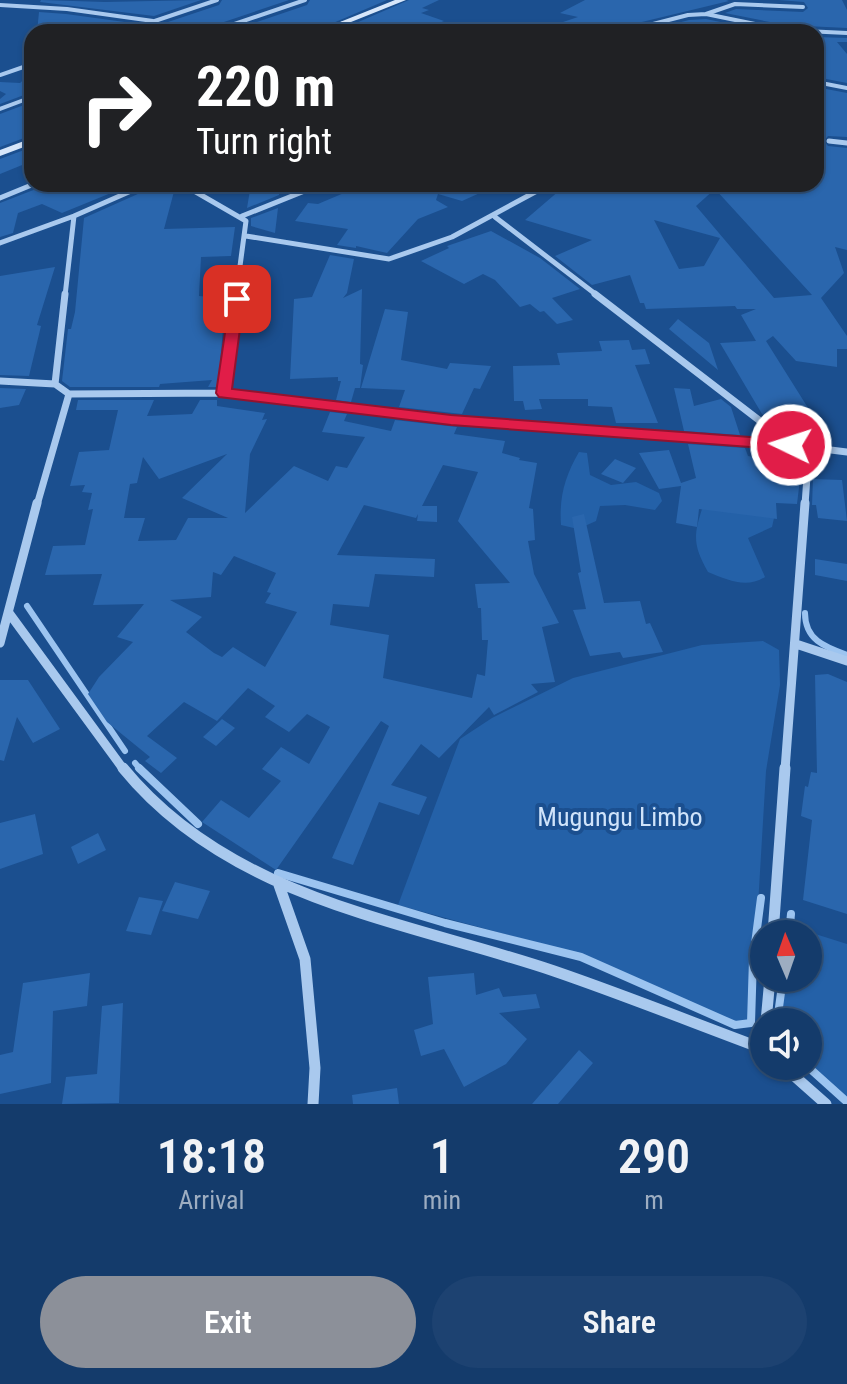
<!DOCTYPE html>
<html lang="en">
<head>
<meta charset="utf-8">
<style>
	:root { --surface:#143b6b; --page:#1d4271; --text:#f1f3f6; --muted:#9dadc1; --line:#33557e; --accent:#8c9099 }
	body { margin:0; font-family:"Roboto Condensed",sans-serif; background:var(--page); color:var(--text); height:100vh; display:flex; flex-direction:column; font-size:30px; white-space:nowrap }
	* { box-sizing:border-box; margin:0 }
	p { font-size:26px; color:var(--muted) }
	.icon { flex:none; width:44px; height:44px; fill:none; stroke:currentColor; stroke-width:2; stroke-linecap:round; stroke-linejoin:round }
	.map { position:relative; height:1104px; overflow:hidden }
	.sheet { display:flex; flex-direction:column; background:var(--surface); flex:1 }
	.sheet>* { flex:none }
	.hud { position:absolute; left:24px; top:24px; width:800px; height:168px; border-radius:24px; box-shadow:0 2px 6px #0004,0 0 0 2px var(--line); background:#202124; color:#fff; overflow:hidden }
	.needle { width:52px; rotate:358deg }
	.controls { position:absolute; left:750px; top:920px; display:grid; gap:16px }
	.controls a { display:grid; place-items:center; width:72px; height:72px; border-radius:50%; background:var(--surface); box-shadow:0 2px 6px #0004,0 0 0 2px var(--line); font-size:40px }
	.pin { position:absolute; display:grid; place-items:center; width:68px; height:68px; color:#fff; margin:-34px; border-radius:16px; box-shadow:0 4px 12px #0006 }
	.me { position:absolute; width:88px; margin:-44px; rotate:274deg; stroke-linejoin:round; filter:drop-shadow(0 0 6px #0008) }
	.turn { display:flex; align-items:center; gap:28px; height:168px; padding:0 40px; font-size:36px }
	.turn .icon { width:104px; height:104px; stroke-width:2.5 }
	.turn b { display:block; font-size:56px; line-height:68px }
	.eta { display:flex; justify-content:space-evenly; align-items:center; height:136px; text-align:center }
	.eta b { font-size:48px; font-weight:600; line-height:56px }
	.action { display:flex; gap:16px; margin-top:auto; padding:16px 40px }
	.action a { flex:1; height:92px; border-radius:48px; background:var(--accent); color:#fff; font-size:32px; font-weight:600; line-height:92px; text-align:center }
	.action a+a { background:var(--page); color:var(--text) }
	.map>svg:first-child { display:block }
</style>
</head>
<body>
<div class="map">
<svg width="847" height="1104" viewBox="0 0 847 1104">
	<rect width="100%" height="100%" fill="#1b4f8f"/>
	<path fill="#2461a8" d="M579,452l8,1 3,22 21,10 25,-3 23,11 3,8 -7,9 -30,-5 -25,1 -4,15 -18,8 -17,-4c-2,-28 4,-49 18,-73z
		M703,506l71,12 -2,9 -24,11 17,39c-19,12 -37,3 -57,-5 -15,-27 -15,-36 -5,-66z
		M763,641l16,9 1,35 -14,86 -15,252 -16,2 -154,-70 -183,-50 62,-166 32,-21 81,-40 129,-33z
		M790,926l57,18v158l-40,-36 1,-44h-31l6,-44h25v-44h-19z"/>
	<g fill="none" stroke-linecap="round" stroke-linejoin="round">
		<path stroke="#9cc4f0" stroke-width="6" d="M27,606l98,145
			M805,613c0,27 20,34 42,42
			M135,763l6,7"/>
		<path stroke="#9cc4f0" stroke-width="8" d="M139,768l59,56
			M278,873l167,50 136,34 154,68 16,-2 2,-64 8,-61
			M789,934l2,-20
			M777,1022l6,-44
			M807,1066l40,36"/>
	</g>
	<path fill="#2a66ad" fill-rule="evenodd" d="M41,0l64,2 96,-2 -47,16 -114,-14z
		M222,0h67l-80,27 -3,5h-68l81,-27z
		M310,0h77l-75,32h-85l80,-27z
		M409,0h30l-17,8 7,2 -8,3 23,8 -27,11h-47l-14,-9z
		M585,0h141l3,1 -108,26 -4,5h-75v-3l36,-12 -18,-4z
		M778,0h64l5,10v18l-62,-3 -60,-12 11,-4 67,3 5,-4 -4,-6z
		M39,12l27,2 66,9 -12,5 -3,4h-80z
		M706,19l63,13h-127l47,-12z
		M816,37l31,1v4h-10l10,12v29l-31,-6z
		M32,72v20l-32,12v-5l6,-5 -6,-3v-9l20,1z
		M816,87l31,6v44l-19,-1 -4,5 4,5 19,2v102l-12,-3 9,26 -23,25 26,38v13h-10v18l-41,-6 -23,-25 -7,5 49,78 -43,3 -10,-8 -42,-71 36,-2 -15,-26 15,-6h-19l-2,-3 -89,3 -2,-6h-4l-10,-28 -38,10 -37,-29 37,-16 -67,-20 42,-36 184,3 1,-3h64zM715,189l97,106 -38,3 -78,-92zM654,220l66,18 -16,28 -25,3z
		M32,102v33l-32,12v-33z
		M32,147v14l-32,13v-15z
		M39,184h94l-71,29 -20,-9 -24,9 -5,20 -13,4v-34l36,-14z
		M152,184h24l-12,45 71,-2 -4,29 -30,1 -2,39 12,1 -2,10 16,-1 -7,81h-10l4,-7 -52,4 -1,3h-89l-8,-6 6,-52h3l4,-17 9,-94 65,-29z
		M251,184h29l-1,11 -32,13z
		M365,184h135l-38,17 -24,-7 -2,6 12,7 -30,12 -31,34 -31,-7v2l-19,-3 11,-16 -53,-8 13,-18 10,1z
		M278,208l-3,25 -24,-7v-8z
		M491,231l49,27 40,31 -28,9 21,22 -16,4 -13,-13 -4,1 -10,-8 -10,3 -25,-27 -12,-6 -19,10 -43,-23 28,-13 -2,-2z
		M330,255l24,4 -7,34 -4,5 19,-9 -2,75 3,1 -3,23h-5l-4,14 -15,-2 5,-19h-3v-4l-48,2 4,-80 18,-2z
		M55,267l-18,58 4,1 -12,50 -29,-1v-99z
		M385,309l23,3 -7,48 46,9 3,-6 41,3 -11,23 -6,-1 -12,26 -63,-7 6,-17 -44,-2z
		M678,319l31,24 9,27 -49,-41z
		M629,340l3,10 13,-1 5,15 -15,1 23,58h-42l-4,-16 -24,-1v-7h-49l3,10 -17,1 -2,-9h-9l-1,-35 47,-1 -3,-12 45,-2 -3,-10z
		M0,388l26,1 -7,16 -19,3z
		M674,388l16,1 4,17 27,-7 10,8 9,28 -56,-4z
		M78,400h76l-7,16 45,-2 8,-14h17v6l48,7 -3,7 5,-1 -17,35 -5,59 49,-47 34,15 8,-15 11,2 18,-31 -43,-5 8,-20 17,2 -3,7 47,10 4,-11 62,7 -3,7 51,7 -3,12 18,5 -1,2 18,3 -8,45 4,1 2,31 -7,1 6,33 25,49 -17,4 13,55 -24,2 7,8 -44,23 -5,-8 -50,51 -18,-14 -30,41 36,12 -8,18 -40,-13 -26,63 -21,-7 57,-132 -8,-5 -105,149 -74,-48 19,-22 28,18 32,-37 -19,-12 19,-22 28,17 21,-37 -23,-13 -18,18 -24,-15 10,-11 -27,-18 -31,33 -33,-19 -37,34 30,22 -16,15 -16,-12 5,-4 -43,-35 -19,-28 11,-17 34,-35 -16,-5 27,-33 -51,1 9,-31 -57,1 8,-29 32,-1 8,-36 -5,1 4,-17 -10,-1 3,-7 -15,1 9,-34 30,-2 9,-40h-42zM227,454l-45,44 46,20h-40l-12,22 -38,1 7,-23h-21l6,-34 7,-1 6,-26 16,22zM443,465l35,7 -20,49 52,62 -35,1 3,24h3l1,32h6l-3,36 -8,-2 -5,24 -89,-20 6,-43 -59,-10 3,-21 36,3 6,-33 59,3 1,-18 -98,-4 27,-50 52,13 2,-4 -1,7 20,1v-16h-15zM234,556l42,17 -9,19 4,1 -6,10 32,9 -32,55 -32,-20 -11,10 -8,-4 -28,-21 16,-15 -32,-17 41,-3 2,-25 8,3z
		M688,444l57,4 3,8 27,5 4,14 21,4 -3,25 -21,-1 1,16 -78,-10 -2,18 -21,-4 5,-37 -22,3 -20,-36 30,-3 12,33 15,-5z
		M615,459l21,9 -13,15 -22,-9z
		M813,479l29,1 5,41 -29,-3 -2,-13h-4z
		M584,514l20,89 36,-2 6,23 4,-1 13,29 -40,6 -3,-6 -30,4 -17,-46 13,-1 -8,-36 3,-1 -9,-55z
		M815,559l32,5v17l-32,-6z
		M828,674l19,8v232l-44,-14 9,-80 -11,-4 4,-30 3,1 3,-15 6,1 -2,-98z
		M0,680h28l32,49 -27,14 -16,-26 -13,44 -4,-1z
		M222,719l13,9 -19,18 -13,-9z
		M35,814l8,40 -43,15v-46z
		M98,833l8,17 -28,14 -7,-17z
		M175,882l35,9 -12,28 -36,-8z
		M139,897l24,4 -12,34 -25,-4z
		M90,973l-3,33 -34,5 -2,72 -51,11v-39l13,-3 10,-69z
		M474,973l2,22 23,-7 4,9 33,-3 4,14 -41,5 28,26 -21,25 -42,23 -20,-38 -23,7 -7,-26 19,-6 -5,-47z
		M123,1003l-4,100 -57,1 4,-27 31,-3 5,-68z
		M579,1050l14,13 -35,41h-26z
		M397,1088l2,16h-46l-1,-9z"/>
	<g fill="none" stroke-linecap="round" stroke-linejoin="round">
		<path stroke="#a9c9ee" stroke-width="4" d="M0,5l67,4 86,12
			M706,14l29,-10 68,3
			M343,23l22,9
			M122,32l95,-32
			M211,32l94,-32
			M622,32l66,-17 18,-1 78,16 63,3
			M0,75l32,-11
			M816,82l31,6
			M0,109l32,-12"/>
		<path stroke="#a9c9ee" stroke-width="5" d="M829,141l18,2
			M182,184l64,37 -10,75
			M0,198l34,-14
			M242,216l80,-32
			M495,217l103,79
			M246,236l143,23 63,-22 98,-53
			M0,243l74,-27 73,-32
			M65,296l9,-80"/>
		<path stroke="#a9c9ee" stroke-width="7" d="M595,294l195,150
			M0,381l55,3
			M224,393l13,-99
			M69,394l155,-1 227,27 340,25 56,7
			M37,505l32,-111 -14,-10 10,-90
			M805,505l4,-57"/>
		<path stroke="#a9c9ee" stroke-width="9" d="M9,613l115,157
			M0,643l37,-140
			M796,644l51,17
			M785,770l20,-267"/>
		<path stroke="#a9c9ee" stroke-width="11" d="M123,768c107,131 279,152 431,203 70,24 140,52 210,78
			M279,885l26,74 10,109 -2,36
			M773,934l12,-166
			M766,1022l4,-44
			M783,1066l43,38"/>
		<path fill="#d6e6fa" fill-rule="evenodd" d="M395,0h11l-80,32h-11z
			M32,138v6l-32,12v-6z"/>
	</g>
	<path fill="#e11d48" stroke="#92132f" stroke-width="2" d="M237,294l7,5 -12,90 219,26 340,25 8,5 -8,5 -340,-25 -232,-28 -3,-4 14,-94z"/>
	<g text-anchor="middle" stroke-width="8" stroke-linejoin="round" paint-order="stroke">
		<g font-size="26" fill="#cfe3fa" stroke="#1b4f8f">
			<text x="620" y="826">Mugungu Limbo</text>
		</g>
	</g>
</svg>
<div class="controls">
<a><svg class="needle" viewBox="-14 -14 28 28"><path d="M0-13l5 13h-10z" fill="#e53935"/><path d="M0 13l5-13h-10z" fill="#9dadc1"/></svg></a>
<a><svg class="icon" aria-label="sound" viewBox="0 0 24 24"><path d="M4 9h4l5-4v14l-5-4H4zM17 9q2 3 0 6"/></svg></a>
</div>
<div class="pin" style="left:237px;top:299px;background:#d93025"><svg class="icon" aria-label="arrive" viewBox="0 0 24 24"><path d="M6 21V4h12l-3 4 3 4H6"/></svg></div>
<svg class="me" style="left:791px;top:445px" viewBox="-20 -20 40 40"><circle r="17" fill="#e11d48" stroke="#fff" stroke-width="3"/><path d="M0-11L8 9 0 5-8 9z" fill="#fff"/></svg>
<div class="hud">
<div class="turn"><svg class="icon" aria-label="right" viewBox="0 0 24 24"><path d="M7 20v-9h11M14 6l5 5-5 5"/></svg><div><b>220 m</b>Turn right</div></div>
</div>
</div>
<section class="sheet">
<div class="eta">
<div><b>18:18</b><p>Arrival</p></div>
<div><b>1</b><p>min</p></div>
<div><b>290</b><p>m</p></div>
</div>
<div class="action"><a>Exit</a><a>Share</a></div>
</section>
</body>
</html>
